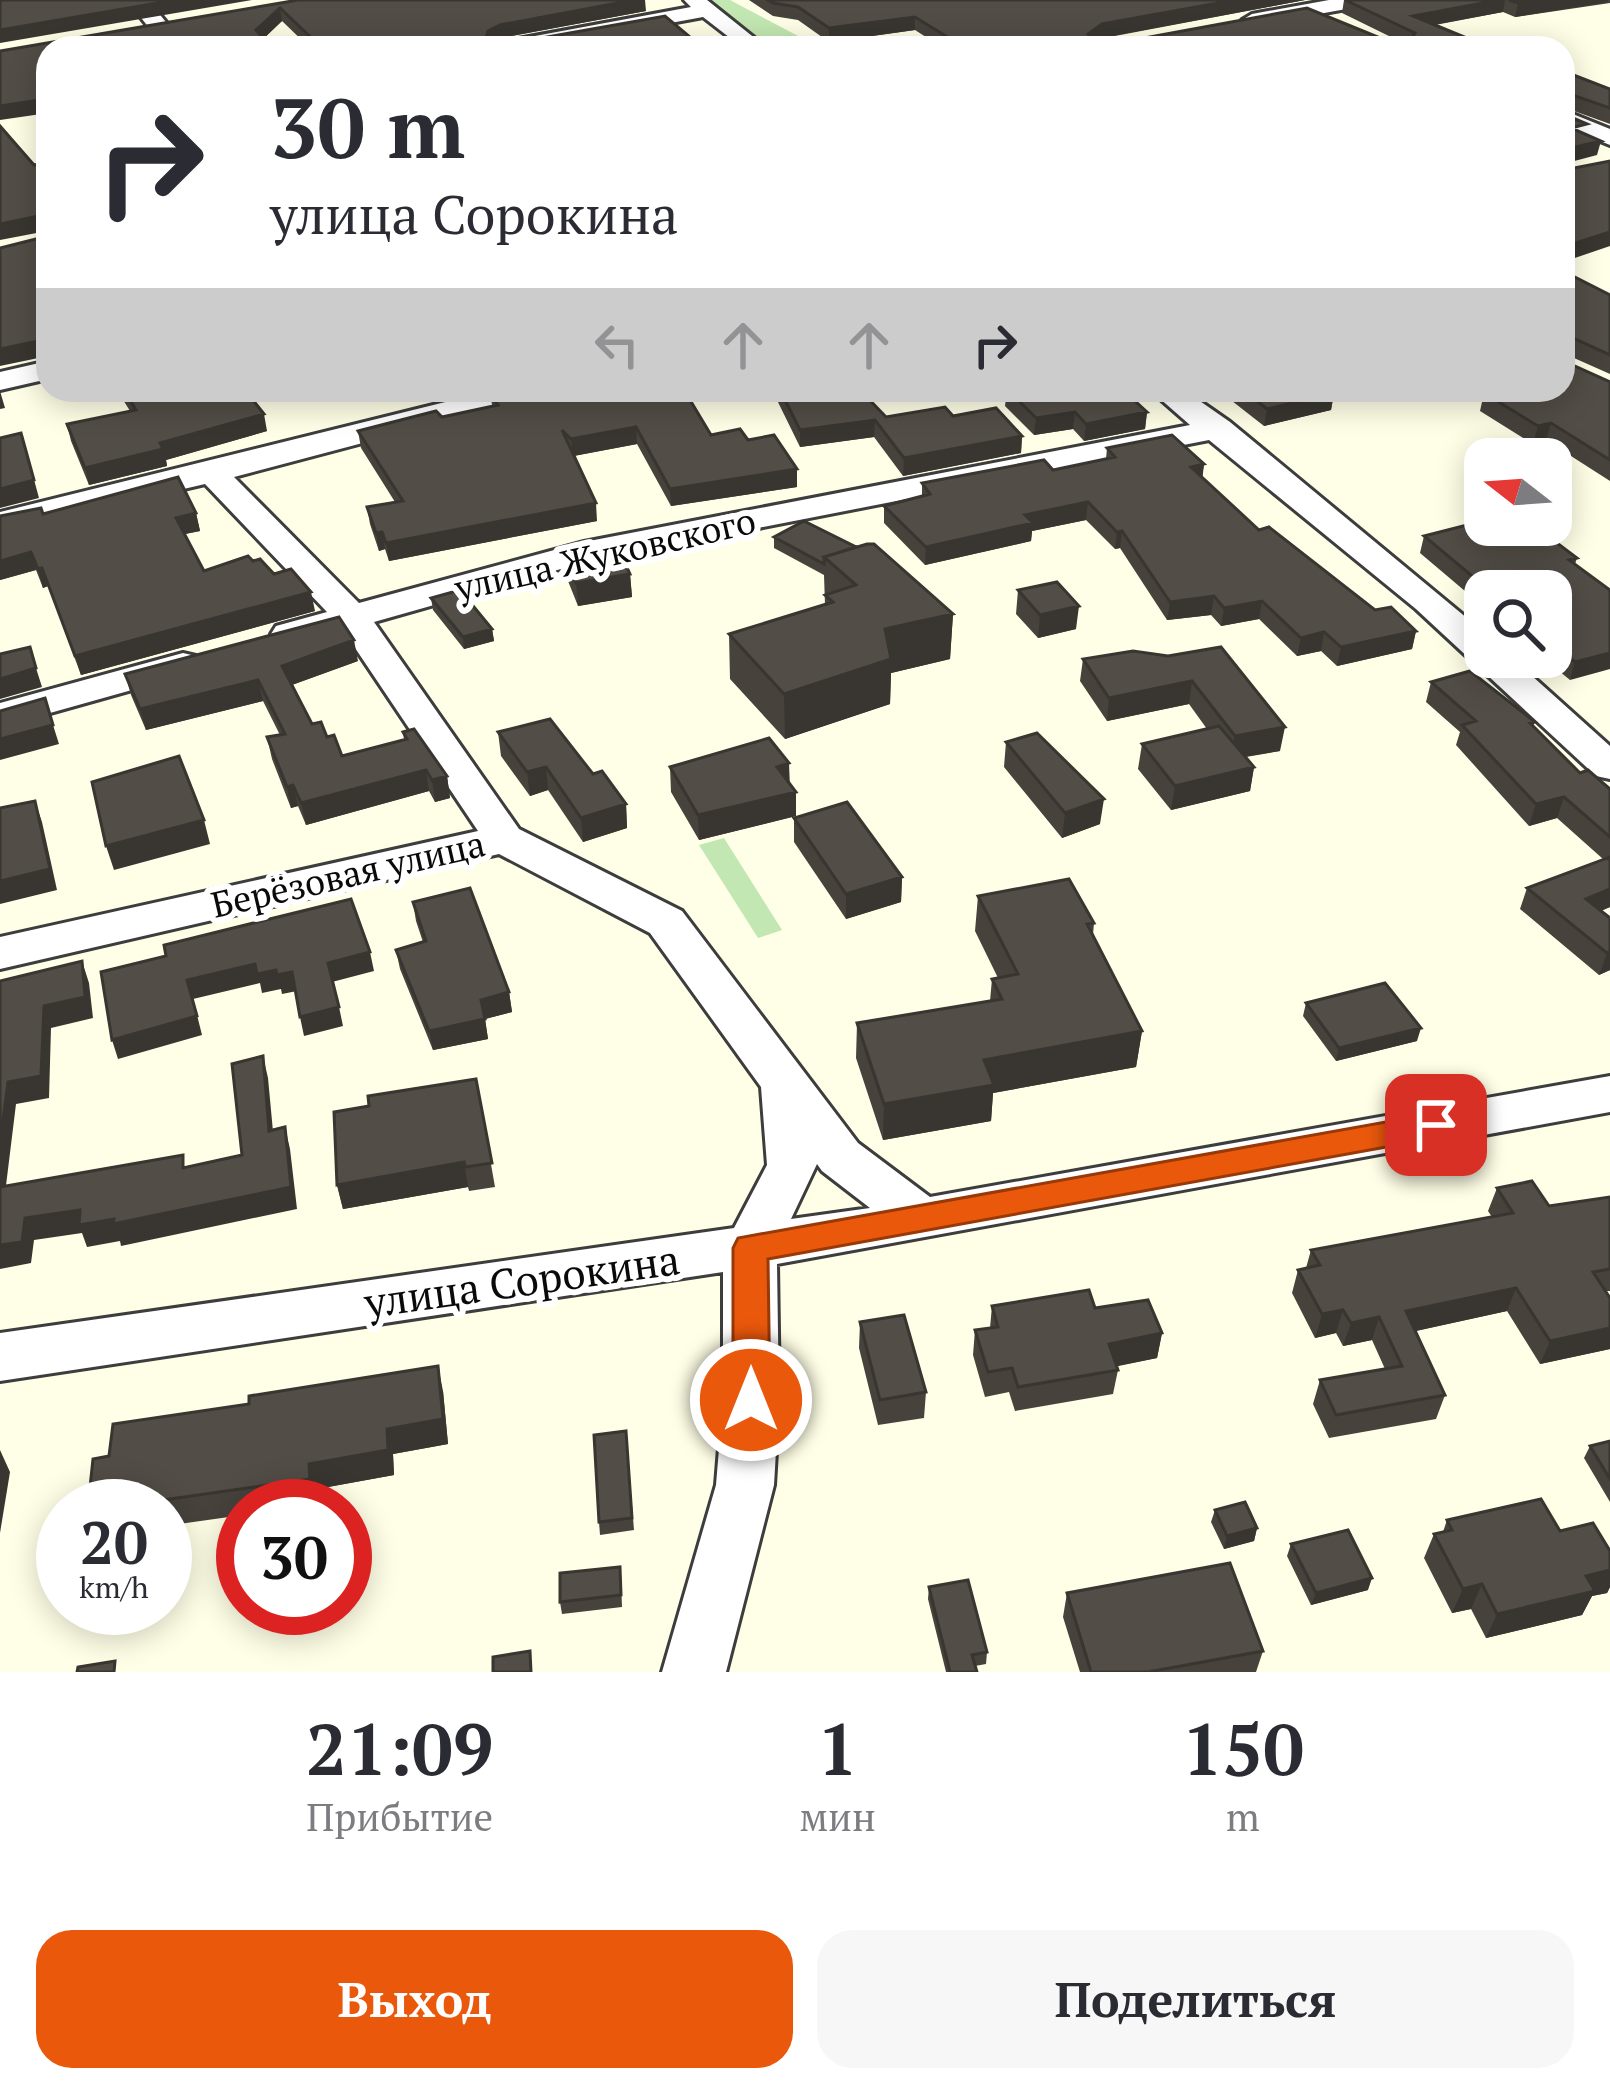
<!DOCTYPE html>
<html lang="ru">
<head>
<meta charset="utf-8">
<style>
	:root { --surface:#fff; --page:#f7f7f7; --text:#2b2b33; --muted:#7c7c81; --accent:#ea580c }
	body { margin:0; font-family:"PT Serif",serif; background:var(--page); color:var(--text); height:100vh; display:flex; flex-direction:column; font-size:45px; white-space:nowrap }
	* { box-sizing:border-box; margin:0 }
	p { font-size:39px; color:var(--muted) }
	.icon { flex:none; width:66px; height:66px; fill:none; stroke:currentColor; stroke-width:2; stroke-linecap:round; stroke-linejoin:round }
	.map { position:relative; height:1672px; overflow:hidden }
	.details { display:flex; flex-direction:column; background:var(--surface); flex:1 }
	.details>* { flex:none }
	.guide { position:absolute; left:36px; top:36px; width:1539px; height:366px; border-radius:36px; box-shadow:0 6px 30px #0003; background:#fff; color:var(--text); overflow:hidden }
	.needle { width:78px; rotate:287deg }
	.fabs { position:absolute; left:1464px; top:438px; display:grid; gap:24px }
	.fabs a { display:grid; place-items:center; width:108px; height:108px; border-radius:24px; background:var(--surface); box-shadow:0 6px 30px #0003; font-size:60px }
	.speed { position:absolute; left:36px; top:1479px; display:flex; gap:24px; font-size:60px; font-weight:700; text-align:center }
	.speed>* { display:grid; place-content:center; width:156px; height:156px; border-radius:50%; background:var(--surface); box-shadow:0 6px 30px #0003; line-height:1 }
	.speed small { font-size:30px; font-weight:400 }
	.speed .limit { border:18px solid #d22; background:#fff; color:#111 }
	.pin { position:absolute; display:grid; place-items:center; width:102px; height:102px; color:#fff; margin:-51px; border-radius:24px; box-shadow:0 6px 18px #0006 }
	.me { position:absolute; width:132px; margin:-66px; rotate:0deg; stroke-linejoin:round; filter:drop-shadow(0 0 9px #0008) }
	.turn { display:flex; align-items:center; gap:42px; height:252px; padding:0 36px; font-size:54px }
	.turn .icon { width:156px; height:156px; stroke-width:2.5 }
	.turn b { display:block; font-size:84px; line-height:102px }
	.lanes { display:flex; align-items:center; height:114px; padding:0 36px; background:#0003; justify-content:center; gap:60px; direction:ltr }
	.lanes .off { opacity:.35 }
	.eta { display:flex; justify-content:space-evenly; align-items:center; height:204px; text-align:center }
	.eta b { font-size:72px; font-weight:800; line-height:84px }
	.cta { display:flex; gap:24px; margin-top:auto; padding:24px 36px }
	.cta a { flex:1; height:138px; border-radius:36px; background:var(--accent); color:#fff; font-size:48px; font-weight:800; line-height:138px; text-align:center }
	.cta a+a { background:var(--page); color:var(--text) }
	.map>svg:first-child { display:block }
</style>
</head>
<body>
<div class="map">
<svg width="1610" height="1672" viewBox="0 0 1610 1672">
	<rect width="100%" height="100%" fill="#ffffe7"/>
	<path fill="#c3e7b2" d="M702,0h28l91,48h-51z
		M724,838l58,92 -24,8 -59,-93z"/>
	<g fill="none" stroke-linecap="round" stroke-linejoin="round">
		<defs>
			<path id="street" d="M127,0h21l39,48h-22z
				M684,0h23l60,48h-24l-40,-31 -167,31h-45l11,-6 189,-35z
				M1329,0h44l-10,6 -111,20 -10,-6 10,-6z
				M1563,110l47,19v16l-47,-19z
				M48,361v18l-48,11v-18z
				M494,390h50l-4,6 -306,81 125,126 225,-61 606,-117 -40,-35h34l46,32 255,211v24h26l99,89v33l-14,-3 -180,-167 -207,-169 -620,121 -215,61 145,207 163,82 176,232 72,54 680,-121v36l-833,152 2,136 -5,85 -48,187h-64l54,-187 7,-85v-128l-723,109v-48l734,-105 33,-63 -6,-78 -111,-154 -151,-79 -499,115v-32l478,-106 -135,-201 -54,15 -13,-3 -5,-8 5,-8 51,-14 -122,-128 -205,48v-20zM817,1164l5,7 48,37 -79,11z
				M183,653l13,3 6,8 -6,8 -196,55v-24z"/>
		</defs>
		<use href="#street" stroke="#3d3d3d" stroke-width="6"/>
		<use href="#street" fill="#fff" fill-rule="evenodd"/>
	</g>
	<path fill="#47423c" d="M298,0l348,11 -146,27 203,10h-393l-28,-27 -18,17 -216,10v65l-48,-62z
		M749,0h556l-206,39h296l-53,-26 2,-13h266v3l-95,14 -12,-5 -68,13 56,23h-548l-28,-18 -86,12 -31,-22 -25,-4z
		M1563,71l47,18v35l-47,-17z
		M1563,271l47,24v79l-45,-20 1,8 44,20v99l-64,-41 -13,4 -53,-33 4,-18 -5,-3h84z
		M117,390h128l22,41 -101,29 1,6 -78,19 -18,-44 -4,-17 63,-13z
		M515,390h345l26,27 67,-1 69,20 -1,17 -118,23 -29,-39 -74,10 -24,-49 -20,4 -10,-10 -55,10 20,33 37,5 49,47 -126,19 -34,-62 -63,12 23,65 -208,40 -4,-12 -6,2 -9,-27 -3,-17 28,-5 -34,-54 -3,-17 84,-14 50,-11 -1,-10z
		M1007,390l140,22 -2,17 -61,12 -11,-12 -39,6 -29,-29z
		M1218,390h112l4,3 -3,17 -67,16z
		M1107,448l97,16 -2,13 57,53 116,80 41,21 -4,18 -75,17 -16,-15 -24,5 -38,-37 -38,7 -10,-11 -44,5 -47,-72 -5,1 -29,-29 -54,11 -1,10 -106,24 -41,-42v-17l38,-10v-13l131,-13 53,-11z
		M196,513l4,18 -15,3 19,37 49,-10 21,13 41,37 -234,64 -33,-89 -5,2 -7,-18 -36,10v-64l43,-2z
		M1474,515l72,15 -1,4 32,24 -2,6 35,26 -40,90 -28,-23h9v-66h-66v17l-65,-55 4,-17 48,-13z
		M774,537l82,10 97,67 -3,45 -59,14 -1,31 -105,35 -55,-60 -1,-45 96,-29 -1,-30 -50,-27z
		M566,558l64,16 2,23 -54,9 -10,-25z
		M1018,590l58,39 -38,9 -22,-24z
		M431,598l61,31 2,12 -30,8 -31,-39z
		M1168,656l112,95 -34,6 8,10 -4,24 -79,19 -33,-41 4,-25 65,-15 -18,-25 -82,17 -27,-40 3,-22z
		M358,661l-66,24 20,39 15,13 15,19 62,-16 -1,-8 44,44 3,22 -15,4 -6,-11 -123,34 -8,-19 -7,2 -19,-49 -5,-22 13,-2 -17,-34 -117,29 -15,-35 -6,-21z
		M1431,682l104,40 -2,4 47,47 30,16v118l-9,4 9,59 -11,5 -79,-66 7,-21 76,-29 -46,-41 -28,8 -73,-81 4,-13 -34,-30z
		M498,732l95,42 33,30 1,24 -44,14 -35,-52 -18,6 -29,-40z
		M1006,742l94,82 -38,14 -58,-71z
		M670,767l120,16 6,9v24l-97,24 -28,-48z
		M794,818l108,59 -1,25 -55,17 -52,-77z
		M978,896l116,27 -1,12 49,96 -6,36 -143,26 -2,28 -108,19 -27,-82 1,-35 133,-22 2,-22 6,-1 -23,-47z
		M413,902l96,90 3,20 -27,7 3,20 -55,11 -33,-81 -4,-19 27,-8 -7,-21z
		M1306,1003l111,38 -81,20 -33,-45z
		M476,1079l19,108 -26,4 -1,-4 -125,22 -6,-24 32,-79z
		M1497,1188l52,18 61,-9v94h-4l4,7v51l-70,15 -33,-53 -92,20 30,64 -9,24 -107,19 -16,-34 7,-24 65,-11 -13,-29 -29,6 -7,-13 -21,5 -23,-45 6,-23 8,-2 5,-18 181,-33 -4,-6z
		M992,1306l103,2 67,25 -5,25 -41,8 2,4 -5,24 -98,17 -6,-19 -24,5 -12,-42 2,-25 15,-2z
		M860,1322l66,70 -2,26 -46,7 -19,-77z
		M443,1391l5,53 -55,10 1,21 -77,14v15l-15,2h-59v9l-78,11v-20h-77z
		M626,1431l8,99 -34,5 -1,-13z
		M1610,1441v61l-26,-44 6,-12z
		M1215,1510l42,18 -3,13 -30,8 -13,-27z
		M1447,1520l113,11 50,20v36l-3,6 -15,3 -10,19 -96,23 -15,-29 -19,4 -28,-55 10,-24 9,-2z
		M1291,1544l77,46 -57,15 -24,-49z
		M621,1580l1,27 -60,7 -2,-12z
		M929,1587l58,65 -1,12 -11,2 2,6h-31l-18,-73z
		M1067,1593l196,58 -7,21h-176l-17,-55z"/>
	<path fill="#393631" d="M175,0h77l-252,43v-13z
		M634,0h11l1,11 -145,27h-15l2,-7 12,-6z
		M1235,0h70l-204,38 -14,9 1,-13 14,-10z
		M1499,0h6l-2,12 -92,17 2,-13z
		M1540,0h68v2l-93,15 3,-14z
		M280,8l2,13 -23,22 -3,-13z
		M915,17v13l-86,12v-14z
		M42,91h6v22l-48,7v-14z
		M1601,141l-4,14 -34,9v-14z
		M43,215l4,16 -47,9v-16z
		M1610,232v14l-47,16v-15z
		M48,339v17l-48,10v-17z
		M682,390h64v2l-64,11z
		M756,390h19l1,8 -20,4z
		M0,391l5,17 -5,1z
		M1334,393l-3,17 -67,16 3,-17z
		M1075,412l-2,17 -39,6 2,-17z
		M1147,412l-2,17 -61,12 2,-17z
		M264,414l3,17 -101,29 1,6 -78,19 -4,-17 75,-25z
		M875,420l-1,17 -74,10v-17z
		M1551,423l-5,17 -13,4 5,-18z
		M636,427l1,17 -64,12 -2,-17z
		M1022,436l-1,17 -118,23 1,-18z
		M26,450l13,48 -39,10v-19z
		M1204,464l-2,18 -11,-15z
		M797,469v18l-126,19 -1,-17z
		M1088,502l-2,18 -54,11 -1,10 -106,24 1,-18 99,-32z
		M596,503l1,18 -208,40 -3,-18z
		M196,513l4,18 -20,4 -4,-17z
		M1122,531l-2,17 -5,1 2,-17z
		M382,532l3,17 -6,2 -3,-18z
		M31,552l5,18 -36,10v-19z
		M42,568l6,18 -5,2 -5,-19z
		M630,574l2,23 -54,9 -2,-23z
		M311,592l4,19 -234,64 -6,-19z
		M1214,596l-3,19 -44,5 3,-18z
		M1262,601l-3,18 -38,7 3,-18z
		M1079,606l-3,23 -38,9 2,-23z
		M953,614l-3,45 -59,14 -1,31 -105,35 -1,-45 101,-65z
		M492,629l2,12 -30,8 -1,-12z
		M1416,631l-4,18 -75,17 4,-19z
		M1324,632l-3,19 -24,5 4,-18z
		M354,640l4,21 -72,26 -4,-21z
		M1610,653v16l-40,11 5,-18z
		M36,668l6,19 -42,12v-20z
		M258,680l5,21 -117,29 -6,-21z
		M1192,681l-3,23 -82,17 2,-23z
		M53,725l6,19 -59,16v-21z
		M1285,727l-5,24 -50,8 5,-23z
		M789,763l1,25 -13,-21z
		M546,767l2,23 -18,6 -3,-24z
		M1254,767l-4,24 -79,19 4,-24z
		M426,770l3,21 -123,34 -5,-22z
		M447,776l3,22 -15,4 -3,-22z
		M293,785l5,21 -7,2 -4,-21z
		M796,792v24l-97,24 -1,-25z
		M1564,797l-7,21 -28,8 7,-22z
		M1104,799l-4,25 -38,14 3,-25z
		M35,801l7,21 15,68 -57,14v-23z
		M626,804l1,24 -44,14 -2,-24z
		M204,820l6,24 -96,26 -8,-24z
		M902,877l-1,25 -55,17v-25z
		M1610,889v18l-32,13 8,-21z
		M370,952l4,19 -42,11 -4,-19z
		M1610,952v18l-11,5 8,-22z
		M82,961l7,22 4,35 -42,10 -2,70 -33,6 -13,106 -3,-8v-59l8,-61 36,-76z
		M255,964l21,6 16,2 5,19 -15,3 -1,-5 -19,4 -2,-10 -67,16 9,36 -84,24 -6,-19 75,-60z
		M509,992l3,20 -27,7 3,20 -55,11 -4,-19 52,-31z
		M339,1007l4,19 -39,10 -4,-19z
		M1421,1028l-4,13 -81,20 3,-13z
		M1142,1031l-6,36 -143,26 -2,28 -108,19 1,-36 100,-44z
		M263,1056l5,22 7,75 -6,-22z
		M285,1127l5,22 7,60 -176,37 -1,-5 -33,6 -5,-14 -48,7 -3,23 -31,6v-24l25,-27 55,-8 211,-23z
		M464,1162l4,25 -125,22 -6,-24z
		M1516,1288l-9,23 -109,24 8,-24z
		M1343,1310l-7,23 -21,5 7,-24z
		M1379,1317l-7,23 -29,6 8,-23z
		M1610,1328v21l-70,15 10,-23z
		M1162,1333l-5,25 -53,11 5,-25z
		M438,1366l5,25 5,53 -55,10 1,21 -77,14v15l-7,-25 -1,-15 78,-35z
		M0,1450l10,22 -10,61z
		M1257,1528l-3,13 -30,8 3,-13z
		M1610,1570v17l-3,6 -15,3 -10,19 -96,23 11,-24 89,-38z
		M1372,1578l-4,12 -57,15 5,-12z
		M1482,1584l-11,25 -19,4 11,-24z"/>
	<path fill="#524d46" stroke="#393631" stroke-width="3" d="M0,0h175l-175,30z
		M298,0h336l-134,25 -12,6 -2,7 50,1 129,-23 38,32h-381l-42,-40 -24,22 16,18h-224v16l-5,1 5,10v16h-6l4,8 -46,7v-55z
		M768,0h467l-133,24 -14,10 4,5h47l168,-31 73,30 31,1 4,-6 -70,-33h154l-86,16 78,32h-526l-50,-31 -86,11 -31,-21 -25,-4z
		M1509,0h31l-22,3z
		M1563,71l47,18v19l-46,-16 -1,21z
		M1563,114l24,10 -16,4 30,13 -38,9 1,20 46,-9v71l-47,15z
		M0,126l34,39 14,-3v57l-5,-4 -43,9z
		M48,236v103l-48,10v-101z
		M1563,271l47,24v60l-46,-21 2,28 44,20v78l-59,-37 -13,3 -54,-33 15,-3h64z
		M124,390h121l19,24 -104,29 3,6 -78,19 -18,-44 69,-14z
		M515,390h169l27,45 29,-6 8,11 26,-5 23,34 -127,20 -34,-62 -65,12 -9,-9 34,73 -210,40 -4,-11 -6,1 -9,-26 36,-6 -45,-70 78,-20 6,6 56,-12 -7,-9z
		M780,390h80l26,27 59,-10 8,9 43,-8 26,28 -118,22 -29,-38 -75,10z
		M1008,390h115l24,22 -61,12 -11,-12 -39,6z
		M1243,390h87l4,3 -67,16z
		M21,433l13,47 -34,9v-51z
		M1172,435l32,29 -13,3 68,63 10,-3 106,83 16,-3 25,24 -75,16 -17,-15 -23,6 -39,-37 -38,7 -10,-12 -44,6 -48,-71 -5,1 -29,-30 -63,13 8,8 -107,24 -42,-41 46,-12 -8,-11 122,-23 9,10 62,-13 -8,-9z
		M178,477l18,36 -20,5 28,53 44,-15 5,5 7,-2 14,15 17,-5 20,23 -236,64 -33,-88 -4,1 -7,-17 -31,9v-45l41,-8 2,6z
		M1485,512v13h54l7,5 -5,1 36,27 -8,2 41,30v63l-35,9 -24,-20v-51h-61l-66,-55 59,-15 -9,-6z
		M804,521l52,26 -32,10v7l-50,-27z
		M867,544h7l79,70 -68,15 6,30 -107,35 -55,-60 104,-32 -8,-7 31,-10 -32,-28z
		M619,550l11,24 -54,9 -10,-25z
		M1057,582l22,24 -39,9 -22,-25z
		M460,590l32,39 -29,8 -32,-39z
		M339,617l15,23 -72,26 30,58 9,-2 6,15 7,-2 8,21 65,-17 -4,-7 11,-3 33,47 -15,4 -6,-10 -125,33 -8,-18 -6,2 -20,-50 18,-3 -27,-54 -118,29 -15,-35z
		M30,647l6,21 -36,11v-25z
		M1221,647l64,80 -50,9 -43,-55 -83,17 -26,-39 50,-8 35,5z
		M1470,671l65,51 -5,1 50,50 8,-3 22,19v48l-46,-40 -28,7 -74,-79 14,-4 -45,-39z
		M45,698l8,27 -53,14v-28z
		M550,719l43,55 9,-3 24,33 -45,14 -35,-51 -19,5 -29,-40z
		M1219,726l35,41 -79,19 -33,-42z
		M1037,733l67,66 -39,14 -59,-71z
		M769,738l20,25 -12,4 19,25 -98,23 -28,-48z
		M179,756l25,64 -98,26 -14,-64z
		M35,801l15,68 -50,12v-73z
		M847,802l55,75 -56,17 -52,-76z
		M1610,857v32l-24,10 24,19v34l-3,1 -80,-65z
		M1069,879l25,44 -7,1 55,107 -158,29 10,25 -110,19 -27,-81 145,-24 -10,-20 26,-5 -40,-78z
		M470,888l39,104 -28,8 4,19 -56,12 -33,-81 30,-9 -13,-39z
		M351,899l19,53 -42,11 11,44 -39,10 -8,-45 -15,3 -1,-5 -19,4 -2,-10 -68,16 10,36 -85,24 -11,-68 65,-16 -2,-11z
		M82,961l3,36 -41,9 -3,70 -33,6 -8,61v-162z
		M1385,983l36,45 -82,20 -33,-45z
		M263,1056l6,75 16,-4 6,60 -178,37 1,-5 -35,6 1,-15 -55,8 -3,24 -22,3v-58l183,-32v13l59,-13 -10,-91z
		M476,1079l16,84 -27,4 -1,-5 -127,23 -3,-73 35,-6 -1,-10z
		M1532,1181l17,25 61,-9v72l-17,3 17,26v30l-60,13 -34,-53 -110,23 39,84 -109,20 -16,-35 82,-14 -23,-49 -28,6 -8,-13 -21,4 -24,-44 22,-5 -9,-15 202,-37 -16,-25z
		M1089,1290l6,18 53,-8 14,33 -53,11 9,26 -100,17 -6,-19 -24,4 -13,-42 23,-3 -6,-21z
		M904,1315l22,77 -46,8 -20,-78z
		M438,1366l5,53 -56,10 1,21 -79,14 1,15 -189,27h-33l5,-47 16,-3 4,-32 136,-20v-8z
		M626,1431l6,87 -33,4 -5,-87z
		M1610,1441v38l-20,-33z
		M1541,1499l19,32 33,-8 17,28v19l-24,6 9,15 -98,23 -15,-30 -19,5 -29,-55 18,-4 -5,-10z
		M1245,1502l12,26 -30,8 -12,-26z
		M1348,1530l24,48 -56,15 -25,-49z
		M1230,1563l33,88 -115,21h-57l-24,-79z
		M620,1567l1,28 -61,7v-29z
		M968,1580l19,72 -15,3 5,17h-27l-21,-85z
		M530,1651l1,21h-38v-15z
		M115,1661l-1,11h-37l1,-5z"/>
	<path fill="#ea580c" stroke="#983908" stroke-width="3" d="M1436,1113l11,4 5,8 -5,9 -11,4 -668,121 2,141 -6,11 -13,5 -13,-5 -5,-11v-152l5,-10z"/>
	<g text-anchor="middle" stroke-width="12" stroke-linejoin="round" paint-order="stroke">
		<g font-size="36" fill="#0a0a0a" stroke="#fff">
			<text transform="translate(605 554) rotate(-13)" y="13">улица Жуковского</text>
			<text transform="translate(348 874) rotate(-13)" y="13">Берёзовая улица</text>
		</g>
		<g font-size="42" fill="#0a0a0a" stroke="#fff">
			<text transform="translate(522 1281) rotate(-8)" y="15">улица Сорокина</text>
		</g>
	</g>
</svg>
<div class="fabs">
<a><svg class="needle" viewBox="-14 -14 28 28"><path d="M0-13l5 13h-10z" fill="#e53935"/><path d="M0 13l5-13h-10z" fill="#7c7c81"/></svg></a>
<a><svg class="icon" aria-label="search" viewBox="0 0 24 24"><circle cx="10" cy="10" r="6"/><path d="M15 15l6 6"/></svg></a>
</div>
<div class="speed"><div>20<small>km/h</small></div><div class="limit">30</div></div>
<div class="pin" style="left:1436px;top:1125px;background:#d93025"><svg class="icon" aria-label="arrive" viewBox="0 0 24 24"><path d="M6 21V4h12l-3 4 3 4H6"/></svg></div>
<svg class="me" style="left:751px;top:1400px" viewBox="-20 -20 40 40"><circle r="17" fill="#ea580c" stroke="#fff" stroke-width="3"/><path d="M0-11L8 9 0 5-8 9z" fill="#fff"/></svg>
<div class="guide">
<div class="turn"><svg class="icon" aria-label="right" viewBox="0 0 24 24"><path d="M7 20v-9h11M14 6l5 5-5 5"/></svg><div><b>30 m</b>улица Сорокина</div></div>
<div class="lanes"><svg class="icon off" aria-label="left" viewBox="0 0 24 24"><path d="M17 20v-9H6M10 6l-5 5 5 5"/></svg><svg class="icon off" aria-label="ahead" viewBox="0 0 24 24"><path d="M12 20V5M6 11l6-6 6 6"/></svg><svg class="icon off" aria-label="ahead" viewBox="0 0 24 24"><path d="M12 20V5M6 11l6-6 6 6"/></svg><svg class="icon" aria-label="right" viewBox="0 0 24 24"><path d="M7 20v-9h11M14 6l5 5-5 5"/></svg></div>
</div>
</div>
<section class="details">
<div class="eta">
<div><b>21:09</b><p>Прибытие</p></div>
<div><b>1</b><p>мин</p></div>
<div><b>150</b><p>m</p></div>
</div>
<div class="cta"><a>Выход</a><a>Поделиться</a></div>
</section>
</body>
</html>
